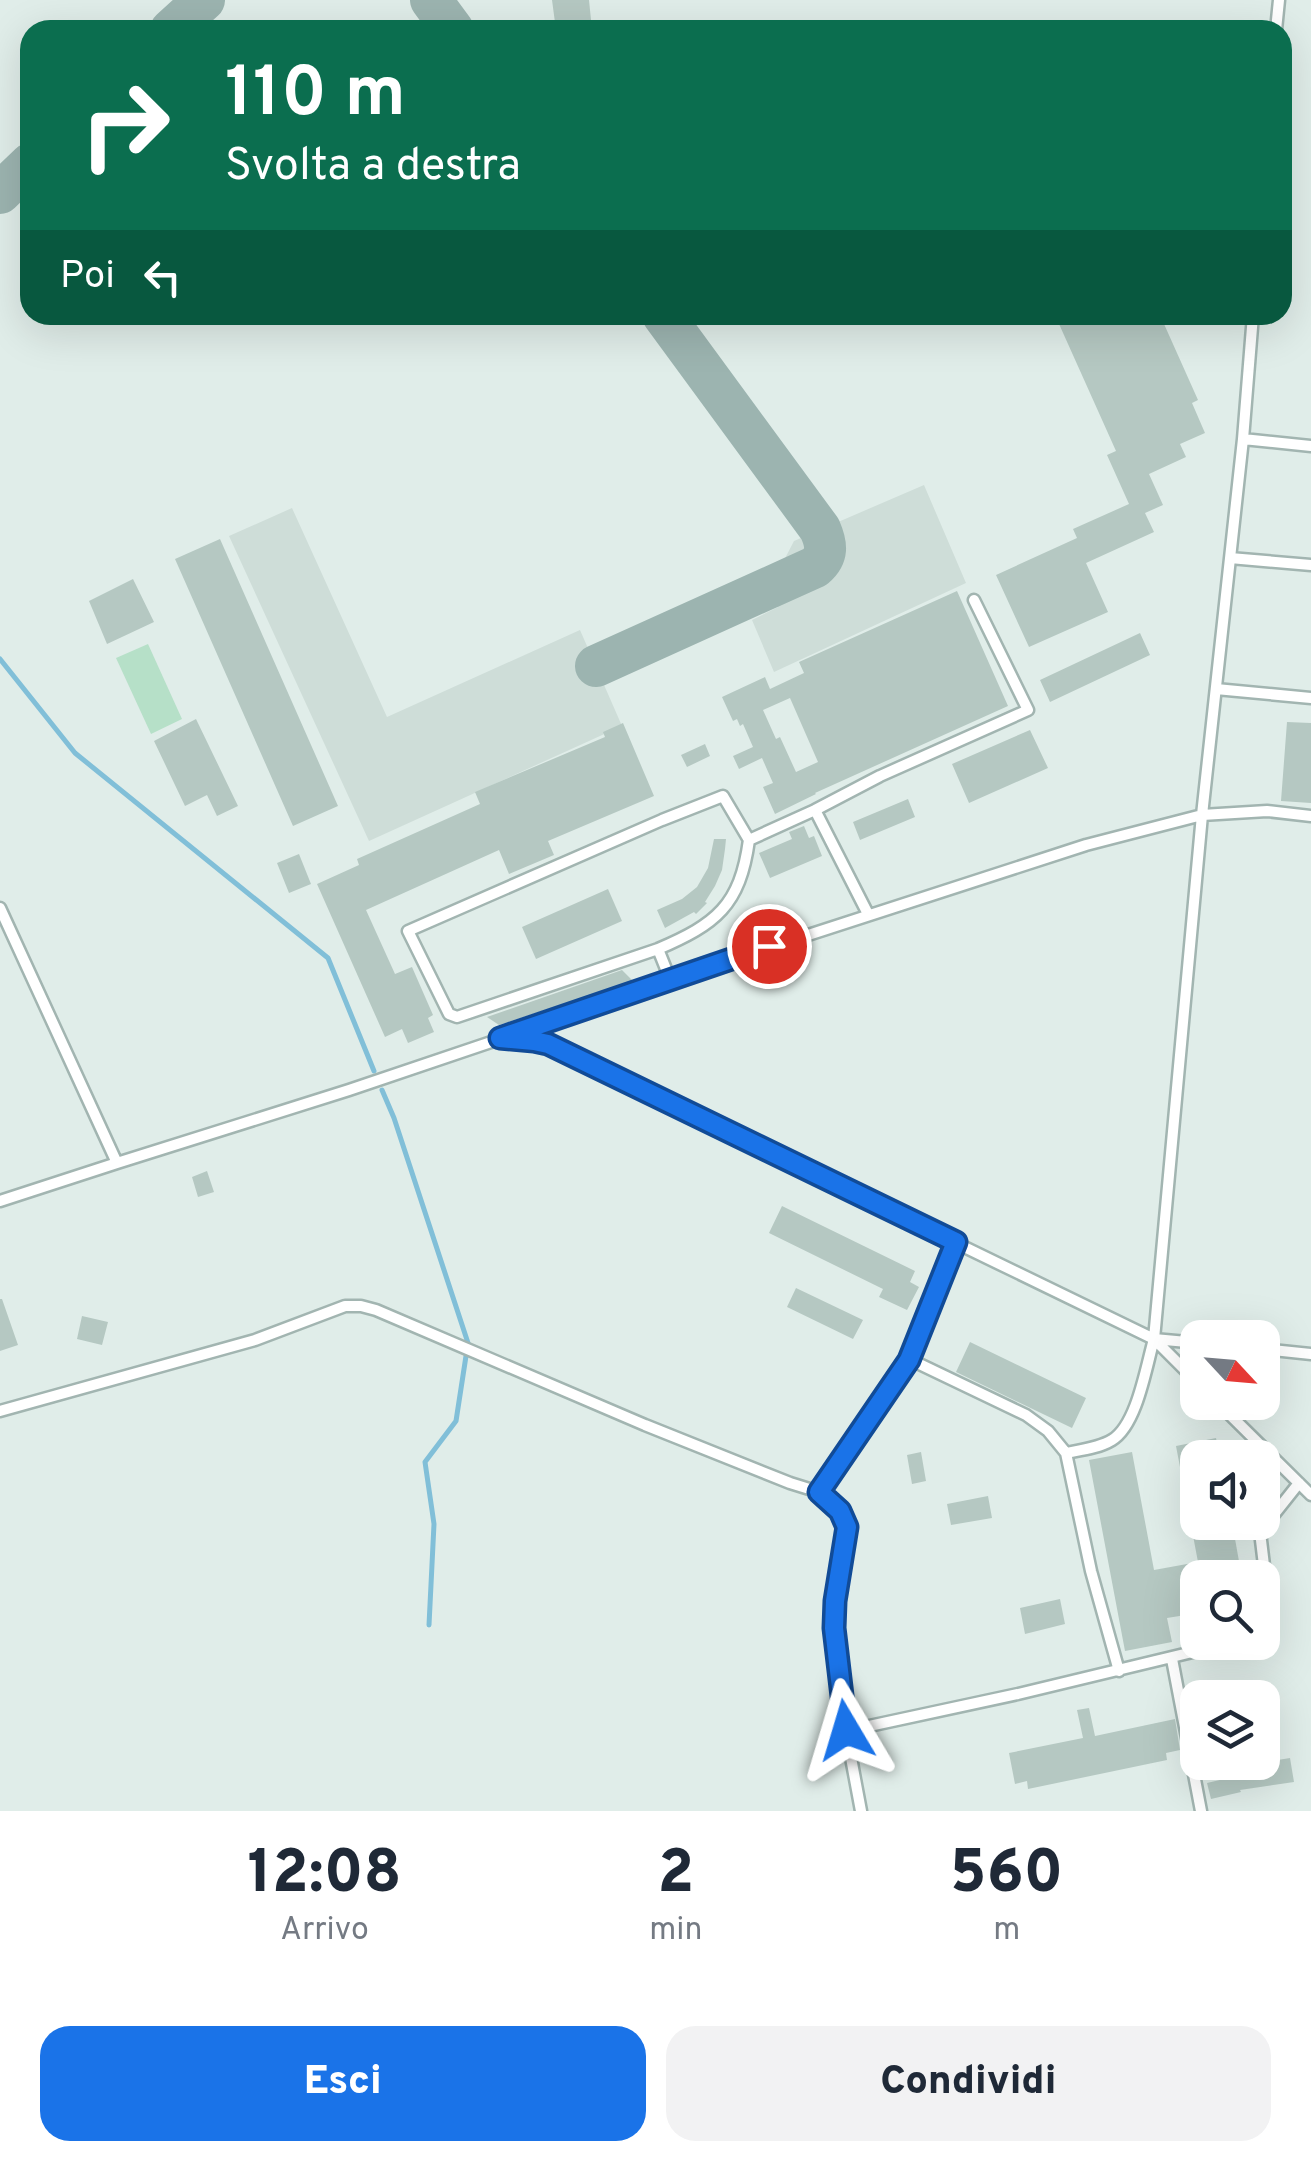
<!DOCTYPE html>
<html lang="it">
<head>
<meta charset="utf-8">
<style>
	:root { --surface:#fff; --page:#f2f2f3; --text:#1f2937; --muted:#747a83; --accent:#1a73e8 }
	body { margin:0; font-family:Overpass,sans-serif; background:var(--page); color:var(--text); height:100vh; display:flex; flex-direction:column; font-size:38px; white-space:nowrap }
	* { box-sizing:border-box; margin:0 }
	p { font-size:32px; color:var(--muted) }
	.icon { flex:none; width:55px; height:55px; fill:none; stroke:currentColor; stroke-width:2; stroke-linecap:round; stroke-linejoin:round }
	.map { position:relative; height:1811px; overflow:hidden }
	.sheet { display:flex; flex-direction:column; background:var(--surface); flex:1 }
	.sheet>* { flex:none }
	.guide { position:absolute; left:20px; top:20px; width:1272px; height:305px; border-radius:30px; box-shadow:0 10px 40px #0002; background:#0b6e4f; color:#fff; overflow:hidden }
	.needle { width:65px; rotate:116deg }
	.tools { position:absolute; left:1180px; top:1320px; display:grid; gap:20px }
	.tools a { display:grid; place-items:center; width:100px; height:100px; border-radius:20px; background:var(--surface); box-shadow:0 10px 40px #0002; font-size:50px }
	.pin { position:absolute; display:grid; place-items:center; width:85px; height:85px; color:#fff; margin:-42px; border:5px solid #fff; border-radius:50%; box-shadow:0 2px 10px #0007 }
	.me { position:absolute; width:110px; margin:-55px; rotate:353deg; stroke-linejoin:round; filter:drop-shadow(0 0 8px #0008) }
	.turn { display:flex; align-items:center; gap:35px; height:210px; padding:0 40px; font-size:45px }
	.turn .icon { width:130px; height:130px; stroke-width:2.5 }
	.turn b { display:block; font-size:70px; line-height:85px }
	.then { display:flex; align-items:center; height:95px; padding:0 40px; background:#0003; gap:20px; font-size:38px }
	.eta { display:flex; justify-content:space-evenly; align-items:center; height:170px; text-align:center }
	.eta b { font-size:60px; font-weight:800; line-height:70px }
	.primary-button { display:flex; gap:20px; margin-top:auto; padding:20px 40px }
	.primary-button a { flex:1; height:115px; border-radius:30px; background:var(--accent); color:#fff; font-size:40px; font-weight:800; line-height:115px; text-align:center }
	.primary-button a+a { background:var(--page); color:var(--text) }
	.map>svg:first-child { display:block }
</style>
</head>
<body>
<div class="map">
<svg width="1311" height="1811" viewBox="0 0 1311 1811">
	<rect width="100%" height="100%" fill="#e0ede9"/>
	<path fill="#ceddd8" d="M924,485l42,98 -192,89 -22,-52 26,-13 -13,-31 15,-8 14,-27z
		M292,508l95,209 193,-87 42,96 -253,115 -140,-305z"/>
	<path fill="#b6e0c8" d="M148,644l34,75 -31,15 -35,-76z"/>
	<g fill="none" stroke-linecap="round" stroke-linejoin="round">
		<path stroke="#81bfd8" stroke-width="5" d="M0,659l75,94 253,205 46,113
			M382,1090l12,28 74,225
			M429,1625l5,-101 -9,-62 31,-41 10,-65"/>
		<path stroke="#9cb4b0" stroke-width="42" d="M431,0l22,30
			M171,30l33,-30
			M0,193l30,-29
			M596,666l219,-99c13,-11 12,-22 5,-38l-157,-214"/>
	</g>
	<path fill="#b5c8c2" fill-rule="evenodd" d="M552,0h37l3,30h-36z
		M1055,315h105l38,85 -6,3 13,30 -25,11 6,13 -37,17 14,31 -18,8 9,19 -68,31 22,49 -79,35 -33,-72 81,-37 -4,-9 56,-25 -22,-49 9,-4z
		M220,539l118,267 -45,20 -118,-267z
		M133,579l21,43 -47,22 -18,-43z
		M957,591l51,115 -193,87 1,1 -41,20 -12,-27 10,-4 -11,-25 -23,11 -6,-13 20,-9 -10,-23 -3,2 -3,-7 -4,2 -11,-24 43,-20 5,12 34,-16 -5,-11zM790,698l28,64 -22,10 -16,-35 -4,2 -13,-29z
		M1140,633l10,22 -100,47 -10,-22z
		M196,719l42,87 -21,10 -10,-21 -22,11 -31,-65z
		M1287,722l24,1v80l-30,-2z
		M623,723l31,73 -106,45 6,14 -45,19 -10,-24 -133,60 29,64 17,-7 21,48 -5,3 6,14 -26,11 -6,-14 -17,8 -68,-153 42,-19 -2,-6 123,-55 -5,-12 130,-55 -2,-5z
		M1030,730l18,38 -79,35 -17,-39z
		M705,744l5,12 -23,11 -6,-12z
		M908,799l7,18 -55,23 -7,-18z
		M804,826l5,12 5,-2 8,20 -52,22 -11,-25 33,-14 -3,-7z
		M714,839h12l-1,10 -3,21 -7,16 -10,16 2,1 -11,11 -2,-2 -29,16 -8,-18 25,-11 15,-12 11,-19z
		M299,854l12,30 -22,9 -12,-30z
		M608,889l14,32 -86,38 -14,-32z
		M622,970l11,11 -134,44 -12,-8z
		M207,1171l7,21 -16,5 -6,-20z
		M782,1206l133,65 -5,11 9,5 -12,23 -28,-13 4,-8 -114,-56z
		M796,1288l67,32 -10,19 -66,-32z
		M0,1299h2l16,46 -18,6z
		M82,1316l26,6 -6,23 -25,-6z
		M970,1342l116,56 -14,30 -116,-56z
		M1216,1438l4,20h-22v64h34l10,56h-44v35l-31,5 5,24 -47,9 -36,-191 43,-8 22,118 44,-8 -22,-116z
		M921,1452l5,29 -14,3 -5,-29z
		M988,1496l4,22 -41,7 -4,-21z
		M1060,1599l5,25 -40,10 -5,-26z
		M1089,1708l6,28 80,-17 5,31 -14,3 1,7 -139,29 -1,-8 -12,3 -6,-31 74,-15 -6,-28z
		M1290,1758l4,24 -54,8 1,2 -30,7 -4,-16 34,-8 -1,-9z"/>
	<g fill="none" stroke-linecap="round" stroke-linejoin="round">
		<defs>
			<path id="service" d="M1276,30l3,-30
				M1243,439l10,-124
				M1230,558l81,7
				M1216,689l95,9
				M749,840l-26,-44 -61,24 -254,111 41,83 8,3 201,-68c58,-25 82,-43 91,-109l66,-30
				M0,908l117,255 232,-73 151,-51 34,2 14,4 606,294 44,4
				M868,914l-53,-104 65,-34 148,-66 -54,-110
				M658,949l12,30
				M502,1038l155,-54 429,-139 116,-30 65,-4 44,5
				M0,1201l117,-38
				M1262,1349l49,5
				M909,1359l117,56 22,16 18,22 25,118 28,100
				M1198,1383l-44,-44 48,-524 41,-376 68,7
				M1217,1402l94,93
				M0,1411l255,-71 90,-34h16l15,4 269,115 145,58 29,9 90,-133 47,-118
				M1066,1453c15,-3 33,-5 46,-13 25,-15 34,-73 42,-101
				M819,1492l21,19 7,16 -12,74 -1,27 12,103 15,80
				M1262,1634l10,-2 -12,-100 39,-49
				M1172,1659l29,152
				M846,1731l172,-37 216,-52"/>
		</defs>
		<use href="#service" stroke="#a2b5b1" stroke-width="15"/>
		<use href="#service" stroke="#fff" stroke-width="10"/>
	</g>
	<g fill="none" stroke-linecap="round" stroke-linejoin="round">
		<defs>
			<path id="route" d="M769,946l-269,92 34,3 14,3 408,198 -47,118 -90,132 21,19 7,16 -12,74 -1,27 12,102"/>
		</defs>
		<use href="#route" stroke="#114b97" stroke-width="25"/>
		<use href="#route" stroke="#1a73e8" stroke-width="18"/>
	</g>
</svg>
<div class="tools">
<a><svg class="needle" viewBox="-14 -14 28 28"><path d="M0-13l5 13h-10z" fill="#e53935"/><path d="M0 13l5-13h-10z" fill="#747a83"/></svg></a>
<a><svg class="icon" aria-label="sound" viewBox="0 0 24 24"><path d="M4 9h4l5-4v14l-5-4H4zM17 9q2 3 0 6"/></svg></a>
<a><svg class="icon" aria-label="search" viewBox="0 0 24 24"><circle cx="10" cy="10" r="6"/><path d="M15 15l6 6"/></svg></a>
<a><svg class="icon" aria-label="layers" viewBox="0 0 24 24"><path d="M12 4l9 5-9 5-9-5zM3 14l9 5 9-5"/></svg></a>
</div>
<div class="pin" style="left:769px;top:946px;background:#d93025"><svg class="icon" aria-label="arrive" viewBox="0 0 24 24"><path d="M6 21V4h12l-3 4 3 4H6"/></svg></div>
<svg class="me" style="left:846px;top:1730px" viewBox="-20 -20 40 40"><path d="M0-17L14 15 0 8-14 15z" fill="#1a73e8" stroke="#fff" stroke-width="4"/></svg>
<div class="guide">
<div class="turn"><svg class="icon" aria-label="right" viewBox="0 0 24 24"><path d="M7 20v-9h11M14 6l5 5-5 5"/></svg><div><b>110 m</b>Svolta a destra</div></div>
<div class="then">Poi<svg class="icon" aria-label="left" viewBox="0 0 24 24"><path d="M17 20v-9H6M10 6l-5 5 5 5"/></svg></div>
</div>
</div>
<section class="sheet">
<div class="eta">
<div><b>12:08</b><p>Arrivo</p></div>
<div><b>2</b><p>min</p></div>
<div><b>560</b><p>m</p></div>
</div>
<div class="primary-button"><a>Esci</a><a>Condividi</a></div>
</section>
</body>
</html>
